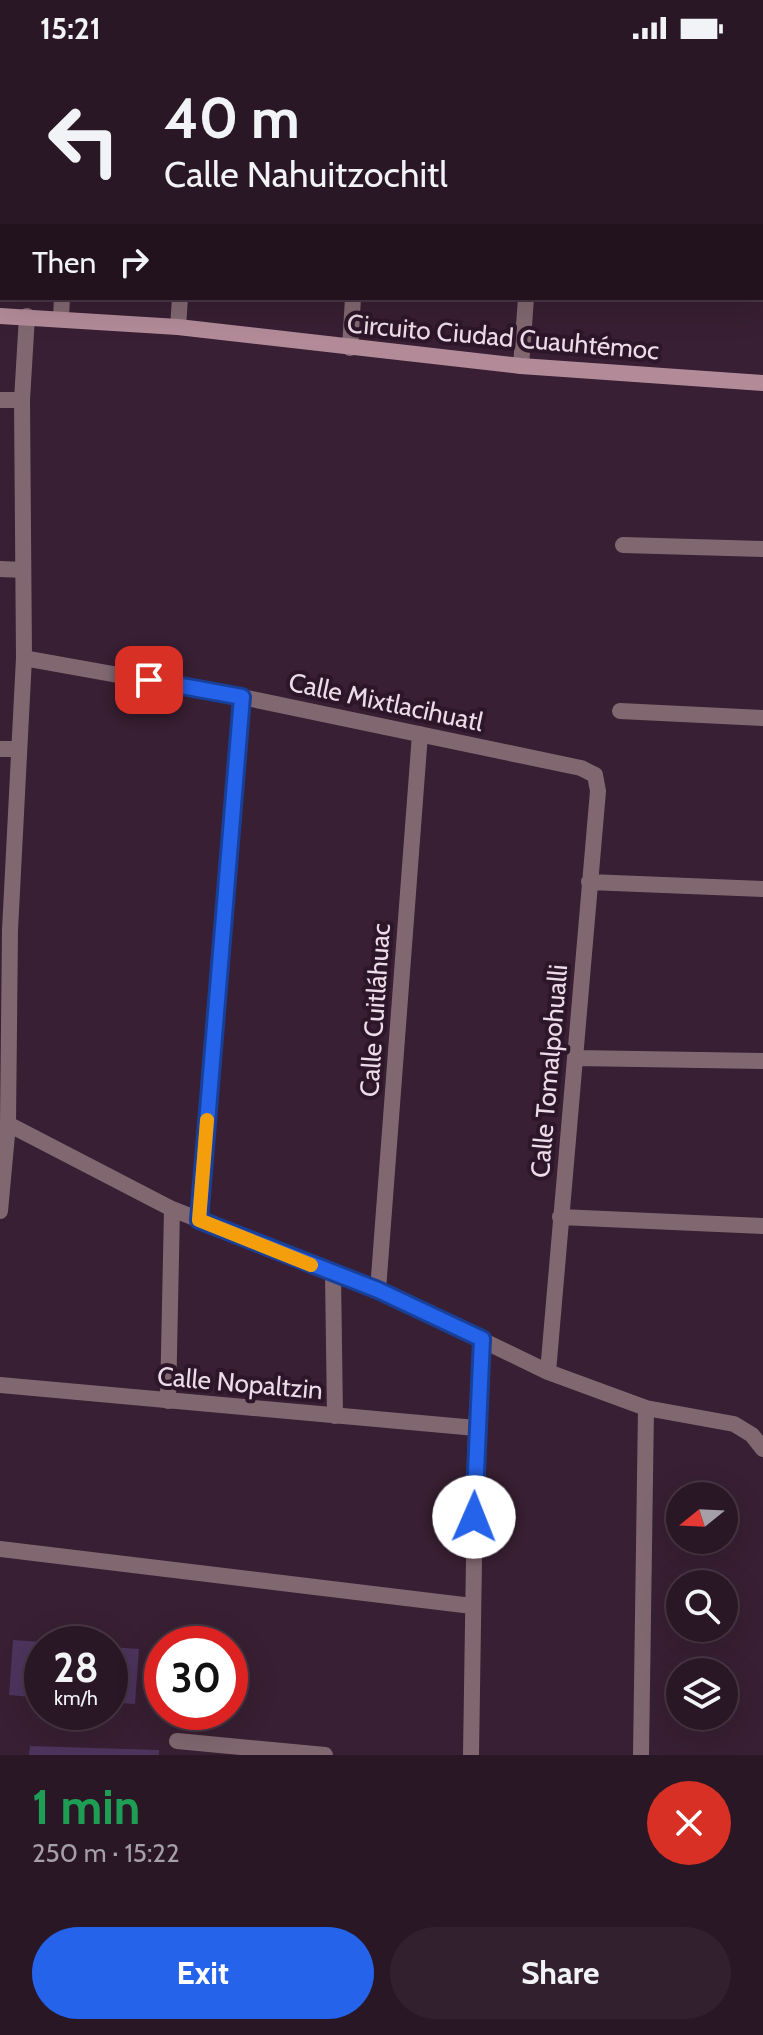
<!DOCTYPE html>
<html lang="en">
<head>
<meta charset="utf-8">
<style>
	:root { --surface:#2a1726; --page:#32202e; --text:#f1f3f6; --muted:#a59fa7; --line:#463643; --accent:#2563eb }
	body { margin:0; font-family:Cabin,sans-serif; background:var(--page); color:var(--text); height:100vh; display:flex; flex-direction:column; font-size:30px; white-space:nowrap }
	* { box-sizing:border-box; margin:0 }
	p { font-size:26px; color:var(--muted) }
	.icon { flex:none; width:44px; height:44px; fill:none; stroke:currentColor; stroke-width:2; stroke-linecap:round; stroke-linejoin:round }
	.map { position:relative; height:1699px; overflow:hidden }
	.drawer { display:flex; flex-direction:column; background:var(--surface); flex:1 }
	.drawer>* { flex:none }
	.guide { position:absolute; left:0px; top:0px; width:764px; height:244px; box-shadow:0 8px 32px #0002,0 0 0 2px var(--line); background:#2a1726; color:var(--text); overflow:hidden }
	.needle { width:52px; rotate:252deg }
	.fabs { position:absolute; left:666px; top:1426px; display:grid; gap:16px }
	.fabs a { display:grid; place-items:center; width:72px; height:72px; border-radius:50%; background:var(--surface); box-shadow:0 8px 32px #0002,0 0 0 2px var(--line); font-size:40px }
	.speed { position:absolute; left:24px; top:1570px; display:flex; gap:16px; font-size:40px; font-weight:700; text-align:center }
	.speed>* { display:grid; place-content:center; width:104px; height:104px; border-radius:50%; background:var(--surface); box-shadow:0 8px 32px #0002,0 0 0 2px var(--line); line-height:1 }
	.speed small { font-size:20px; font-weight:400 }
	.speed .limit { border:12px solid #d22; background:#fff; color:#111 }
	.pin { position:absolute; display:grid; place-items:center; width:68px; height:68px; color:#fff; margin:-34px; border-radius:16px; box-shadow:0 4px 12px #0006 }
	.me { position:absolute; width:88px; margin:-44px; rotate:1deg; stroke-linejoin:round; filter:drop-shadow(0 0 6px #0008) }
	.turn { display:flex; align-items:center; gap:28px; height:168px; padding:0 32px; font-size:36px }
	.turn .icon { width:104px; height:104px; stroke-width:2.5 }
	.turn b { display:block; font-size:56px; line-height:68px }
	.then { display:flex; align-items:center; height:76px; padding:0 32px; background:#0003; gap:16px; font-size:30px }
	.round { display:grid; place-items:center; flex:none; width:84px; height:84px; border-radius:42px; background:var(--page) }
	.summary { display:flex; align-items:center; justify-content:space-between; height:136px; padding:0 32px }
	h1 { font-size:48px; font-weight:700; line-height:60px; color:#1e9e55 }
	.button { display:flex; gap:16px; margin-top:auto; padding:16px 32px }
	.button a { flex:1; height:92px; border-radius:48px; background:var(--accent); color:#fff; font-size:32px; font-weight:700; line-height:92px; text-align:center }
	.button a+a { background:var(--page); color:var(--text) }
	.status { display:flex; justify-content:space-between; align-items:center; height:56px; padding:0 40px; background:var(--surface); direction:ltr }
	.status svg { height:22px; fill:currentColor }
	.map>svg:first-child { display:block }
</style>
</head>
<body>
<div class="status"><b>15:21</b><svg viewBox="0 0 49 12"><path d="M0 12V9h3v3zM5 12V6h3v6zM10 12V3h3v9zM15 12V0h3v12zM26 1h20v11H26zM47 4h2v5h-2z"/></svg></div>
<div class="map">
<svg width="763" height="1699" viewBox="0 0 763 1699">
	<rect width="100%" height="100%" fill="#381f33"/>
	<path fill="#4d345d" d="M13,1584l29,2v56l-33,-3z
		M110,1591l29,2 -4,55 -25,-2z
		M30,1690l129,4v5h-130z"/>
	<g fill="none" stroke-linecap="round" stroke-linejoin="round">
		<path stroke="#816870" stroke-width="16" d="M76,2v-2
			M196,2v-2
			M366,2v-2
			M537,2l1,-2
			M0,80h2
			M762,148h1
			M61,261l1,-19
			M178,271l2,-29
			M350,292l3,-50
			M521,310l5,-68
			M0,344h22
			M623,489l140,4
			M0,513l23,1
			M24,602l218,39 339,71 14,7 3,16 -50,581
			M620,655l143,7
			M0,693h19
			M589,826l174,7
			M575,1002l188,3
			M8,1068l164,85 206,81 170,82 98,36 88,16 18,11 11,14
			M0,1155l8,-87 2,-194 14,-272 -2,-258 5,-84
			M560,1161l203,9
			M199,1164l43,-523
			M333,1218l2,142
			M378,1234l42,-556
			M0,1329l476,43
			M168,1345l4,-192
			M0,1493l472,57
			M177,1685l148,14
			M471,1699l5,-327 6,-89
			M641,1699l5,-347"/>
		<path stroke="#b38b98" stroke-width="16" d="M0,260l178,11 343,39 242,17"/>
	</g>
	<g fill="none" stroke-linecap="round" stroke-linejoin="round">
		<defs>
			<path id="route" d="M149,624l93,17 -43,523 179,70 104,49 -8,178"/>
		</defs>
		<use href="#route" stroke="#184099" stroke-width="20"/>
		<use href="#route" stroke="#2563eb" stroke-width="14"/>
		<path stroke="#f59e0b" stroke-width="14" d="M207,1064l-8,100 112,45"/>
	</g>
	<g text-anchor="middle" stroke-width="8" stroke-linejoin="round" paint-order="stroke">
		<g font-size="26" fill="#ecdce8" stroke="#2d1629">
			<text transform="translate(503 281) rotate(5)" y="9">Circuito Ciudad Cuauhtémoc</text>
			<text transform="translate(386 646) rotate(12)" y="9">Calle Mixtlacihuatl</text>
			<text transform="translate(375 954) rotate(-86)" y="9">Calle Cuitláhuac</text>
			<text transform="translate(549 1015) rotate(-85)" y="9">Calle Tomalpohualli</text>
			<text transform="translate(240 1327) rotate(5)" y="9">Calle Nopaltzin</text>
		</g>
	</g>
</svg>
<div class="fabs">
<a><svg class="needle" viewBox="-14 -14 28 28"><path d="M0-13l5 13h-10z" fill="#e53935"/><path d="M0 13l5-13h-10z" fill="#a59fa7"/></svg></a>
<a><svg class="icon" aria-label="search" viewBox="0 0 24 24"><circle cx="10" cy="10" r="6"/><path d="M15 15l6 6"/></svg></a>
<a><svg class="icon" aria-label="layers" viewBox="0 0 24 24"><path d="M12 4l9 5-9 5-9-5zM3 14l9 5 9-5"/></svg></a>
</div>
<div class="speed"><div>28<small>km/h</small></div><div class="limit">30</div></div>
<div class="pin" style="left:149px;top:624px;background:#d93025"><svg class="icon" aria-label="arrive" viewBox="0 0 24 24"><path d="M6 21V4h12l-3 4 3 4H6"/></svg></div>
<svg class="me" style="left:474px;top:1461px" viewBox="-20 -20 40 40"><circle r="19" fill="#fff"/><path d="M0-13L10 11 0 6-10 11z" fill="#2563eb"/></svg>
<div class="guide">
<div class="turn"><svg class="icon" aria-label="left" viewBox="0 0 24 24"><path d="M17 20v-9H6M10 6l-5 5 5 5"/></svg><div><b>40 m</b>Calle Nahuitzochitl</div></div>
<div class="then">Then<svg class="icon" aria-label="right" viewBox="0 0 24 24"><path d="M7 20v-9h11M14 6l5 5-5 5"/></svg></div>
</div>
</div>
<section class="drawer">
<div class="summary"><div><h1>1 min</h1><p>250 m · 15:22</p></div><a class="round" style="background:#d93025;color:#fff"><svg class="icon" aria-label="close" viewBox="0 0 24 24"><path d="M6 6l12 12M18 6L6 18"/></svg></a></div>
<div class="button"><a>Exit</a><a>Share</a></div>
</section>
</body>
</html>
